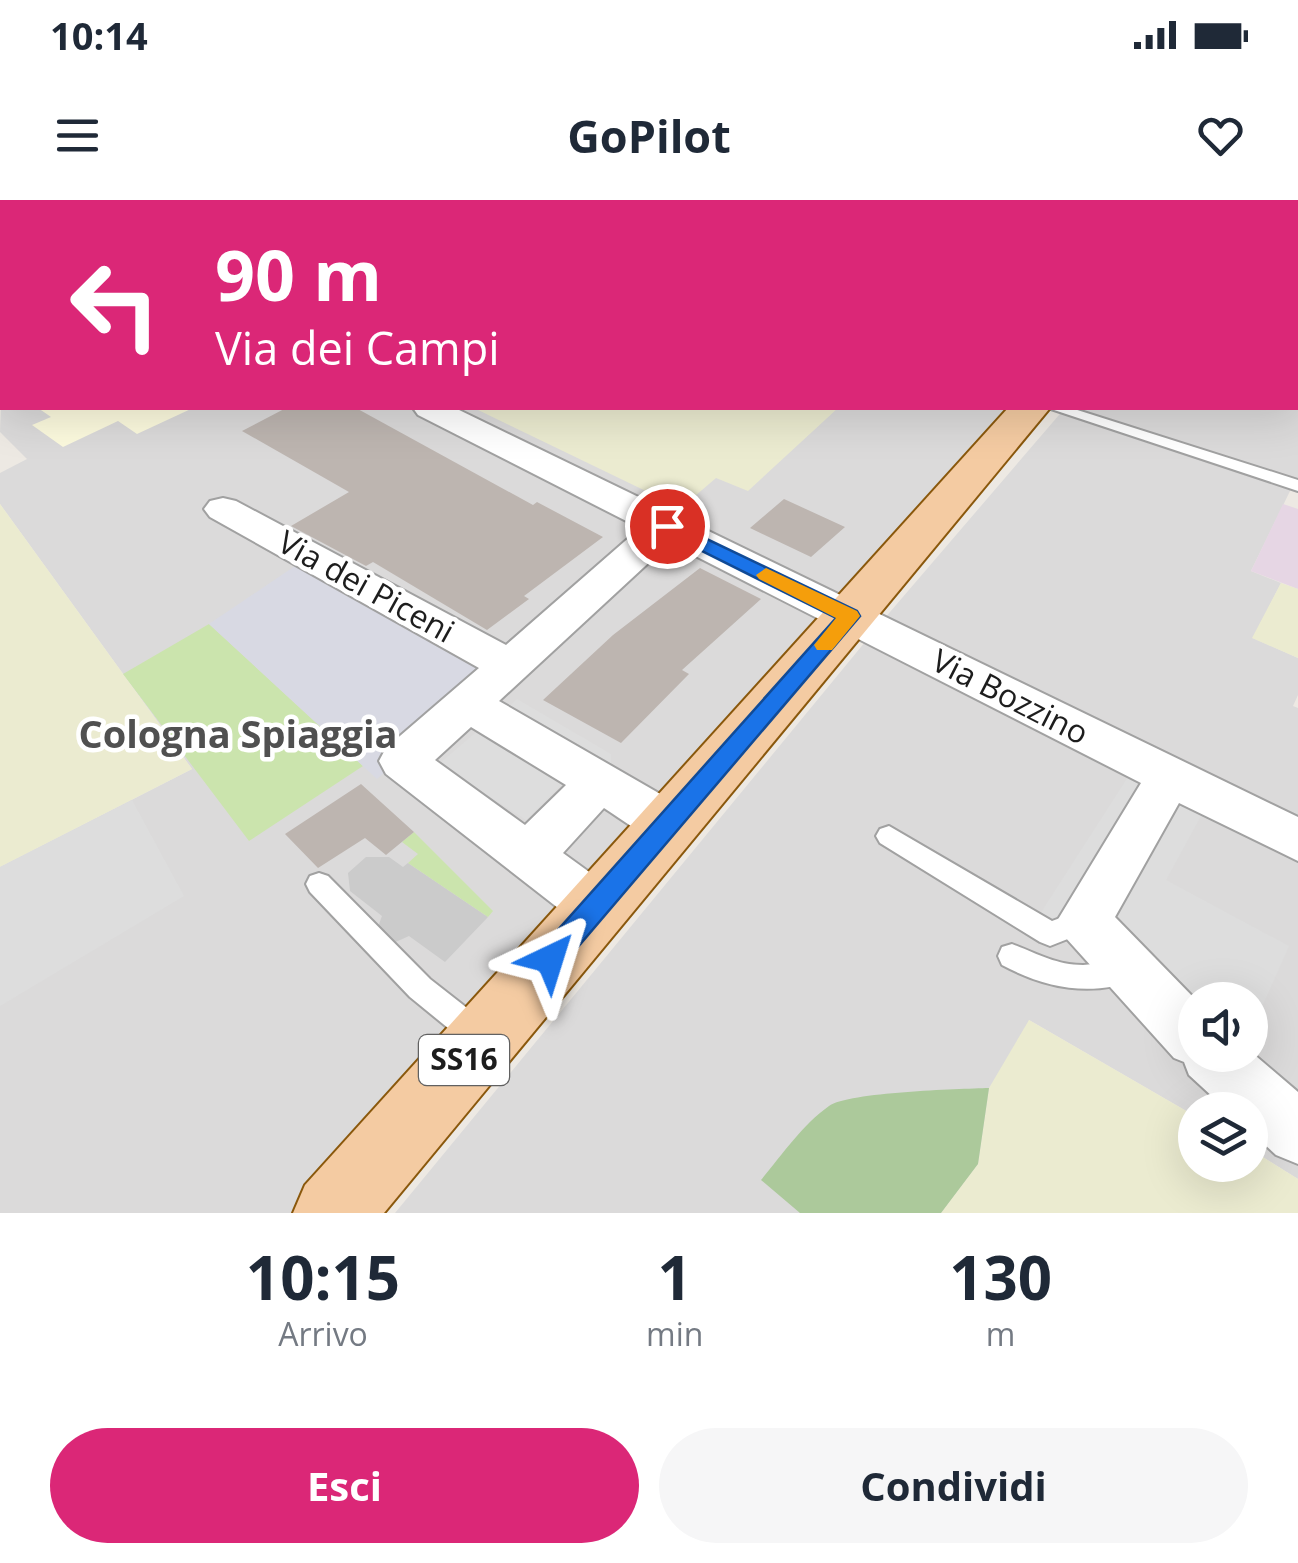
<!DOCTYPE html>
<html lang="it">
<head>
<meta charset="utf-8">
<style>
	:root { --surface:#fff; --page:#f6f6f7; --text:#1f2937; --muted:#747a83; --accent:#db2777 }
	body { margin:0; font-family:"Open Sans",sans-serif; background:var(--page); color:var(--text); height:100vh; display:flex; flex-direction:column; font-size:38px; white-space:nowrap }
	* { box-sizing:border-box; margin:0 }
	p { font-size:32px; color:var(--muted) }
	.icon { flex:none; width:55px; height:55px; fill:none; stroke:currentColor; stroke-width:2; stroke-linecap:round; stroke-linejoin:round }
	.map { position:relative; height:1013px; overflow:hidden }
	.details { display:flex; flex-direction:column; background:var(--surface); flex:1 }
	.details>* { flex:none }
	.hud { position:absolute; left:0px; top:0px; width:1300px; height:210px; box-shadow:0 10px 40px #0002; background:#db2777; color:#fff; overflow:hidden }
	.tools { position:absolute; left:1178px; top:782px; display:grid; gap:20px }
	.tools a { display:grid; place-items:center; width:90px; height:90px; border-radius:50%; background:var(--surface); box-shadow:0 10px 40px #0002; font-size:50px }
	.pin { position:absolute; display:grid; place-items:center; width:85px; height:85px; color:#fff; margin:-42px; border:5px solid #fff; border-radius:50%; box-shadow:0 2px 10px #0007 }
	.me { position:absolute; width:110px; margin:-55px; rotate:41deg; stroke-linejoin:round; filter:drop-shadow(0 0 8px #0008) }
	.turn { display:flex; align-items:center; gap:35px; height:210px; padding:0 50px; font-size:45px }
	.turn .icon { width:130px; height:130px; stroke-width:2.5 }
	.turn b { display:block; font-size:70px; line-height:85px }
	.eta { display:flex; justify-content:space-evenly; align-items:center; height:170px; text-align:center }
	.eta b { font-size:60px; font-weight:700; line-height:70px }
	.primary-button { display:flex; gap:20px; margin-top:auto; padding:20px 50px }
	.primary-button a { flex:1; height:115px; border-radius:60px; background:var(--accent); color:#fff; font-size:40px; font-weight:700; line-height:115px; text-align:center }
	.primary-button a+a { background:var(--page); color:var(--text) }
	.status { display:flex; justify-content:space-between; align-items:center; height:70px; padding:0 50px; background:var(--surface); direction:ltr }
	.status svg { height:28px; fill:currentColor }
	header { display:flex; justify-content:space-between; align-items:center; height:130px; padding:0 50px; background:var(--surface); font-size:45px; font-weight:700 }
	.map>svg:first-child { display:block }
</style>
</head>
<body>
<div class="status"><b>10:14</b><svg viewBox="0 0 49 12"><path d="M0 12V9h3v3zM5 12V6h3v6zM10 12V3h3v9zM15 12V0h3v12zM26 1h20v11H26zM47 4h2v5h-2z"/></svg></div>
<header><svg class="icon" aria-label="menu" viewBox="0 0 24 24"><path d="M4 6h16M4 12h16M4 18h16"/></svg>GoPilot<svg class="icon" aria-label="heart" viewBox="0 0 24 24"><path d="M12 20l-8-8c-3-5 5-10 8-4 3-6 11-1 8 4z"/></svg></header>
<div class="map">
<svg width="1298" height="1013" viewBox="0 0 1298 1013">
	<rect width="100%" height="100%" fill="#ede9e3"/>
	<path fill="#dbdada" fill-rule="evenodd" d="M0,0h1163l10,2h-1171l-2,64z
		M1298,174v117l-7,-2 -40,82 30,12 -28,55 45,20v37l-5,11 5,2v471l-48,-30v-39h-55v6l-166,-96 -51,144 -37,49h-546l489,-594 181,-211h233zM1195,800h55v55h-55z
		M2,183v25h1007l-716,805h-293v-346l192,-98 -192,-265v-31l27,-14 -27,-27z"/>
	<path fill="#e6d6e4" d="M1283,304l15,5v80l-47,-18z"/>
	<path fill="#fcfade" d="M38,208h155l-56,26 -19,-13 -55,26 -31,-22 19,-8z"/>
	<path fill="#cbcbcb" d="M366,657h23l14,10 5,-4 80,54 -43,45 -36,-26 -20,9 -14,-10 7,-19 -32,-25 -2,-18z"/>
	<path fill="#ebebd0" d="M259,0h457l-464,2z
		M474,208h364l-90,83 -32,-13 -35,30z
		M0,304l192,265 -192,98z
		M1281,383l17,6v69l-46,-20z
		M1029,820l166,96v49h55v-16l48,30v34h-357l37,-49 11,-76z"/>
	<path fill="#cbe4ad" d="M209,424l154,142 -114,75 -126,-167z
		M414,632l79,79 -5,6 -80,-54 10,-9 -16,-12z"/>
	<path fill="#acc99b" d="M989,888l-11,76 -37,49h-141l-39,-33c21,-25 41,-55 68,-74 20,-14 129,-17 160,-18z"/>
	<path fill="#ddd" d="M517,499l94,55v23l-107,-65z
		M481,528l86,51 -41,41 -87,-56z
		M1128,577l74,37 -36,66 123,66 -39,88v-34h-55v4l-155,-90z
		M132,600l52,96 -184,110v-139z"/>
	<path fill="#d8d9e3" d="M295,366l202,108 -120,105 -168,-155z"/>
	<path fill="#bdb5b0" d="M286,208h70l177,97 4,-3 66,35 -79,59 5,3 -42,31 -114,-68 -7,4 -75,-40 58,-34 -107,-61z
		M784,299l61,28 -34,30 -61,-29z
		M700,368l61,31 -79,71 7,4 -68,69 -78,-43 70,-65z
		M361,584l53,48 -28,23 -21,-17 -47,30 -33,-34z"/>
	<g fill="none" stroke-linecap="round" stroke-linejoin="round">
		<defs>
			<path id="lane" d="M1048,208h23l227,72v11z
				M889,626l163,95 32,-12 9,4 4,8 -4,8 -43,17 -10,-4 -160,-99 -4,-7 4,-7z
				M319,673l9,3 102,103 60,47 5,10 -5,10 -10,4 -10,-4 -60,-49 -100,-105 -4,-8 4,-8z
				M1012,744c24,9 44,21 71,21 19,-1 39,-10 57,-4l4,9 -4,9c-49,18 -93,10 -138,-14l-4,-9 4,-9z"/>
			<path id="street" d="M1,0h28l1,2 -28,1z
				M413,208h42l843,409v44l-119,-58 -64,114 81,83 -1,55h55v-4l48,41v72l-22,-9 -26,-24v-21h-23l-38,-35 -5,-13 -10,-4 -109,-121 -8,-16 84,-138 -471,-240 -171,158 189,109 7,14 -7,14c-32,11 -57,-13 -84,-30l-41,45 51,37 7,16 -7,16 -19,7 -19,-7 -190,-148 -7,-13 7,-13 93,-80 -269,-151 -6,-8 6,-8 13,-3 13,3 270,144 134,-117 -222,-113zM471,527l95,58 -41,40 -90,-65z"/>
			<path id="primary" d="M1008,208h42l-666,805h-91l12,-28z"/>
		</defs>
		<use href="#lane" stroke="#a1a1a1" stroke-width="4"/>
		<use href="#street" stroke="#a1a1a1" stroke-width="4"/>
		<use href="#primary" stroke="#8a580c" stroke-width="4"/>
		<use href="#lane" fill="#fff" fill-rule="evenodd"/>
		<use href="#street" fill="#fff" fill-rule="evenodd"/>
		<use href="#primary" fill="#f4cba2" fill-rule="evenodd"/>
	</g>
	<path fill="#1a73e8" stroke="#114b97" stroke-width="2.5" d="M667,320l190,91 3,5 -300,352 -10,3 -10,-3 -4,-9 4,-9 296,-332 -176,-88v-9z"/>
	<path fill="#f59e0b" d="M766,368l91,43 3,5 -28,34h-15l-3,-5 22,-27 -77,-39 -3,-4z"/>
	<g text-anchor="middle" stroke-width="9" stroke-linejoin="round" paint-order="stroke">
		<rect fill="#fff" stroke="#616161" stroke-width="2.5" x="419" y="835" width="90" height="50" rx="8"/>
		<g font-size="30" font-weight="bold" fill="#1d1d1d">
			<text x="464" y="870">SS16</text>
		</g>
		<g font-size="32" fill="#1d1d1d" stroke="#fff">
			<text transform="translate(366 387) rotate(29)" y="11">Via dei Piceni</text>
			<text transform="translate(1010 497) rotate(27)" y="11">Via Bozzino</text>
		</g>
		<g font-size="38" font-weight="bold" fill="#505050" stroke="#fff">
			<text x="238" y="548">Cologna Spiaggia</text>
		</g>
	</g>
</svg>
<div class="tools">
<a><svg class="icon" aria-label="sound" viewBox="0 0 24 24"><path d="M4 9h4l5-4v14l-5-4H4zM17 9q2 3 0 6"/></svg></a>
<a><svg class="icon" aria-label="layers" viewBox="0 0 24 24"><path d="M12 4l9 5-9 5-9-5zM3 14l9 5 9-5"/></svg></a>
</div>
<div class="pin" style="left:667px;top:326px;background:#d93025"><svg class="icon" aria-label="arrive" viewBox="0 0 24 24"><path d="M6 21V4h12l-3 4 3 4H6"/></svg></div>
<svg class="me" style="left:550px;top:759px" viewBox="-20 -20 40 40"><path d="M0-17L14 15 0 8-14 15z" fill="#1a73e8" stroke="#fff" stroke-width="4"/></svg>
<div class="hud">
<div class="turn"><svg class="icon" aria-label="left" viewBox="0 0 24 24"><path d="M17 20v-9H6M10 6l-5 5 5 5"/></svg><div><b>90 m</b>Via dei Campi</div></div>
</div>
</div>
<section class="details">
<div class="eta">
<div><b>10:15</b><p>Arrivo</p></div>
<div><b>1</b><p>min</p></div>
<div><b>130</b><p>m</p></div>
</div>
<div class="primary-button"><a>Esci</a><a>Condividi</a></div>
</section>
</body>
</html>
